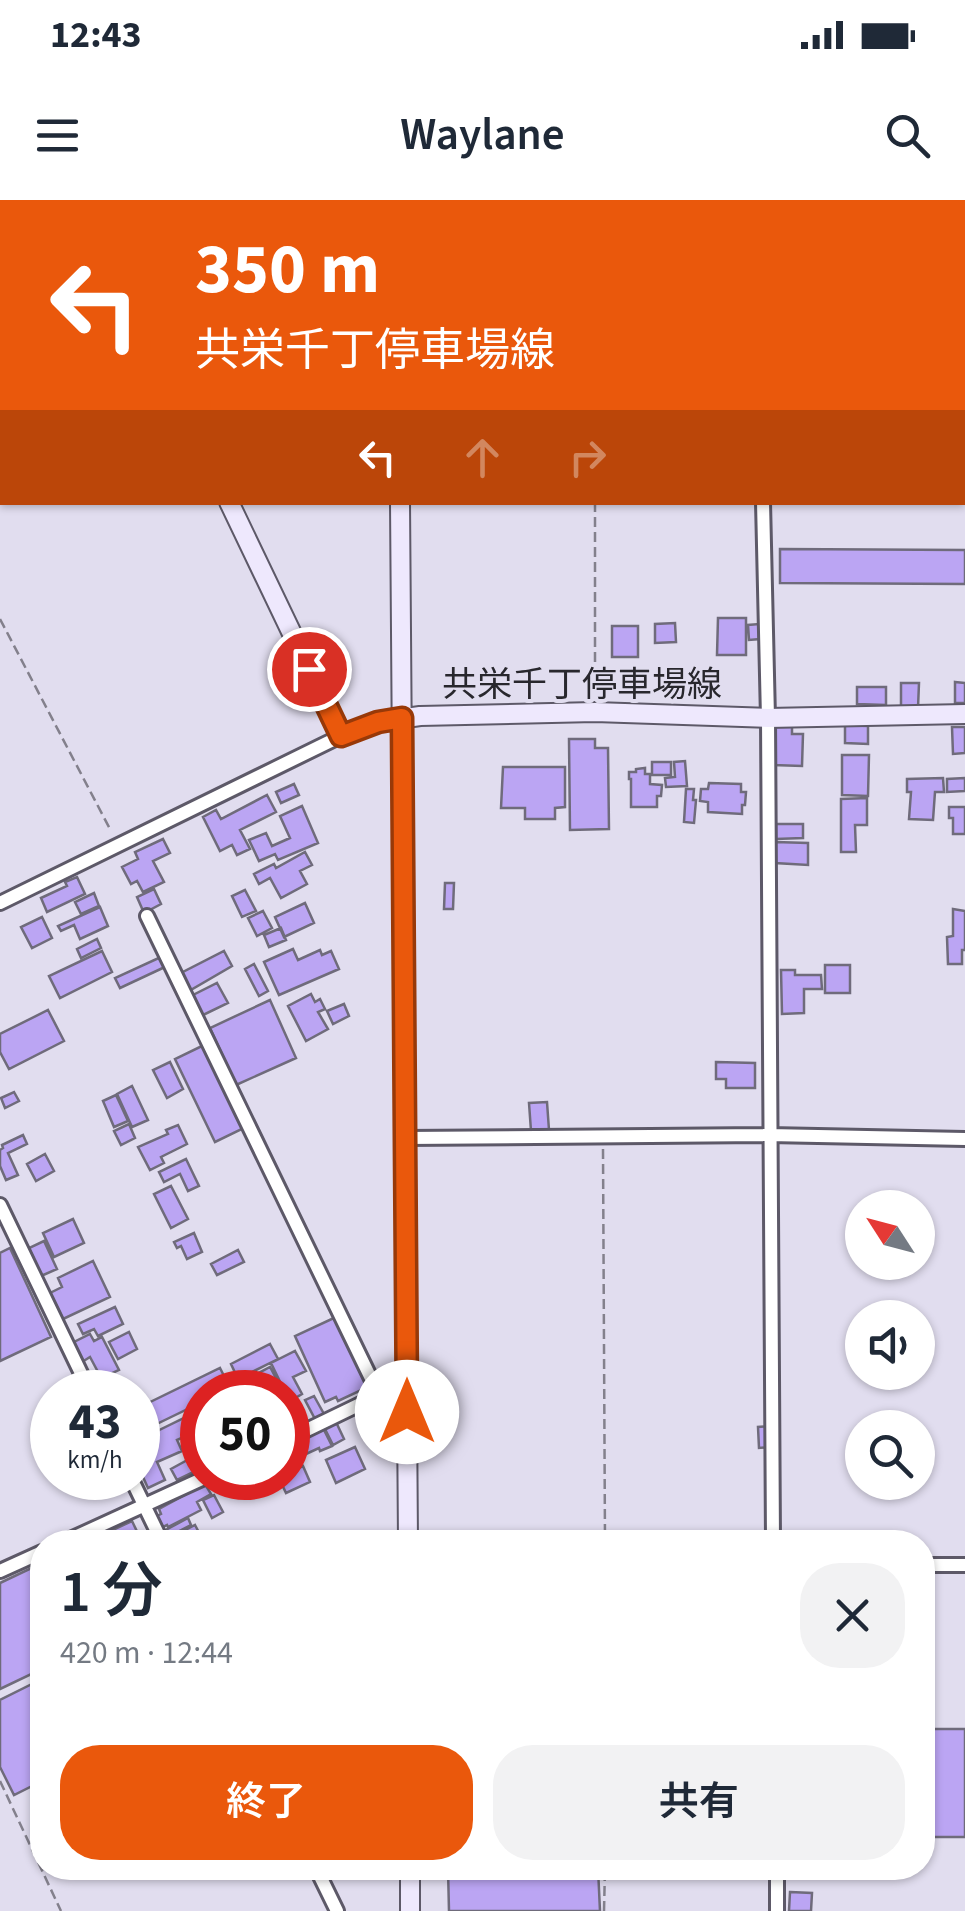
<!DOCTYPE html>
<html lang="ja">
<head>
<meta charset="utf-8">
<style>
	:root { --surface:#fff; --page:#f2f2f3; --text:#1f2937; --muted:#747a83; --accent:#ea580c }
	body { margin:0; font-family:"Source Sans 3","Noto Sans JP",sans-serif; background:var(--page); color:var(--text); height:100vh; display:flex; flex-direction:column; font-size:38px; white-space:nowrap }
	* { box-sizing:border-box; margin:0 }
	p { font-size:32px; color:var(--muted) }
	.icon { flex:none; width:55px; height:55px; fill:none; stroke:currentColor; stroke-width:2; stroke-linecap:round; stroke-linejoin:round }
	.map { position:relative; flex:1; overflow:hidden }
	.sheet { position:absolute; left:30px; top:1330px; width:905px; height:350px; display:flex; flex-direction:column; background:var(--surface); border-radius:40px; box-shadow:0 2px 8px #0004 }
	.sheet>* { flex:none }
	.top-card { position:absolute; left:0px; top:0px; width:965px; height:305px; box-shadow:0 2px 8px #0004; background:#ea580c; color:#fff; overflow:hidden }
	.needle { width:65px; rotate:306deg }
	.buttons { position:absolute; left:845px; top:990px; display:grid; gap:20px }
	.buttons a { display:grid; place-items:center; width:90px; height:90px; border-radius:50%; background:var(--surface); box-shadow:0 2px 8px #0004; font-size:50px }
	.speed { position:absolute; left:30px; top:1170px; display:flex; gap:20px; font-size:50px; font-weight:700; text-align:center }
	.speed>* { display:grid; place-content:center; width:130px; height:130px; border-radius:50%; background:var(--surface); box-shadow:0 2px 8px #0004; line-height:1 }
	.speed small { font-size:25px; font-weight:400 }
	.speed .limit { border:15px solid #d22; background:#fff; color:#111 }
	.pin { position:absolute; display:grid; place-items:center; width:85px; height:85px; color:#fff; margin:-42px; border:5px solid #fff; border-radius:50%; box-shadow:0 2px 10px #0007 }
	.me { position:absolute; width:110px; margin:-55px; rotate:0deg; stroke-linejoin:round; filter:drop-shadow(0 0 8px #0008) }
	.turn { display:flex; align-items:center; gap:35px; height:210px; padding:0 30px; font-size:45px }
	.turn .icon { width:130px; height:130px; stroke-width:2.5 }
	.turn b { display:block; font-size:70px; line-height:85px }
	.lanes { display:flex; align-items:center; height:95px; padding:0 30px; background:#0003; justify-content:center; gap:50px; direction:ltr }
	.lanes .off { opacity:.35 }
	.round { display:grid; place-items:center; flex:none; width:105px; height:105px; border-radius:40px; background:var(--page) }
	.overview { display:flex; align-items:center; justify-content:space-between; height:170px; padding:0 30px }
	h1 { font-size:60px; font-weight:600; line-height:75px }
	.primary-button { display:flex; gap:20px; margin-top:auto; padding:20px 30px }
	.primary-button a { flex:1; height:115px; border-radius:40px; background:var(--accent); color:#fff; font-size:40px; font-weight:600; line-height:115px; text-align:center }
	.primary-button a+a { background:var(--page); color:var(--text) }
	.status { display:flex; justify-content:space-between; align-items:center; height:70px; padding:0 50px; background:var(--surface); direction:ltr }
	.status svg { height:28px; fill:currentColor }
	header { display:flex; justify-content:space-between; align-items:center; height:130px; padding:0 30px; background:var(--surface); font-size:45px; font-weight:600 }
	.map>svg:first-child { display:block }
</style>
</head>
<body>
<div class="status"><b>12:43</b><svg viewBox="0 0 49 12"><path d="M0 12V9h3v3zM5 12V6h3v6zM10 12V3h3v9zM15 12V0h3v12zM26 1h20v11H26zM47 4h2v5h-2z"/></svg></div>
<header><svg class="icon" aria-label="menu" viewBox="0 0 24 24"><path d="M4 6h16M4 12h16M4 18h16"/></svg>Waylane<svg class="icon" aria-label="search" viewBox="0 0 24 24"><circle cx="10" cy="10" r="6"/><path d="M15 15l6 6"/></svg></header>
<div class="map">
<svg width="965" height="1711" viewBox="0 0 965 1711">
	<rect width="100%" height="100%" fill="#e1ddef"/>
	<path fill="#bba5f3" stroke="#6f6b7b" stroke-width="2.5" d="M2,21v112l-2,1v-112z
		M780,349l185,1v34l-185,-1z
		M718,418h28v37h-29z
		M675,423l1,19 -21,1v-19z
		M759,424l1,15 -11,1 -1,-15z
		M612,426h26v31h-26z
		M955,482l10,1v20h-10z
		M901,483h18l-1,25h-17z
		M857,487h29v18l-29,-1z
		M774,525h18v9h11l-1,32 -29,-1z
		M845,525l23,1v18l-23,-1z
		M952,527h13v26l-12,1z
		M569,539h26v9h13l1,81 -39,1z
		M842,555h27l-1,41 -26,-1z
		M685,561l2,25 -21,1 -1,-9 10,-1 -1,-15z
		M652,562h19v13h-19z
		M503,567h62v40l-10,1v11h-30v-11h-24z
		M645,568v6h5v10l12,1 -1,11h-4v11h-26v-28h-2v-7h7v-3z
		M943,578l1,14h-9l-2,28 -24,-1 2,-27h-4v-13z
		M965,578v13l-18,1v-13z
		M709,583l32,1v8h5l-1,13h-3v9l-34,-2v-10l-8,-1 1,-12h7z
		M294,584l5,11 -18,8 -5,-11z
		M686,589h8l-1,11h3l-2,23 -10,-1z
		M267,595l9,17 -36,18 10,19 -13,6 -5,-10 -12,6 -17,-34 13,-7 5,9z
		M867,598v27h-12l1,27h-15v-53z
		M302,606l16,37 -40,17 -3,-6 -16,7 -10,-21 17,-7 6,13 18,-8 -10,-22z
		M949,607h16v27h-12v-16h-4z
		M776,624h27v14l-27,1z
		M163,639l7,14 -17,8 11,21 -21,10 -6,-11 -6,3 -9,-17 16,-8 -3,-7z
		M775,642l33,1v22l-33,-2z
		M305,652l7,13 -12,6 7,13 -26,14 -11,-20 -11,6 -5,-10 20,-10 2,4z
		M77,677l8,17 -38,18 -6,-14 26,-12 -2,-4z
		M445,683h9l-1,26h-9z
		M154,689l7,15 -17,9 -7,-16z
		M245,690l11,21 -14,6 -10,-21z
		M94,693l5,13 -18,8 -6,-12z
		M305,703l9,20 -30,14 -9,-20z
		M100,707l8,19 -28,13 -6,-14 -13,6 -3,-5z
		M953,709l12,2v39h-3v14h-14l-1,-27 6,-1z
		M263,711l9,17 -15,8 -9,-18z
		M42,717l10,21 -20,10 -11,-21z
		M281,728l5,12 -17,7 -5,-12z
		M97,739l4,9 -20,10 -4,-9z
		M293,749l5,11 22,-10 2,5 9,-4 8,18 -60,26 -15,-33z
		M102,751l10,21 -52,26 -11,-22z
		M224,751l8,15 -43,25 -10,-17z
		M163,756l4,10 -47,22 -5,-10z
		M254,764l14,27 -9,5 -14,-27z
		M825,765h25v28h-25z
		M781,770h14v5h26l1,14h-18v24l-22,1z
		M217,783l11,20 -27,13 -10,-20z
		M311,794l4,8 5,-3 5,10 -7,3 10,17 -22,12 -18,-35z
		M270,800l26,58 -60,27 -26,-57z
		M344,804l5,12 -16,8 -6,-13z
		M48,810l16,31 -55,28 -9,-17v-18z
		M204,845l40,83 -29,14 -40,-83z
		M170,862l13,27 -16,9 -14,-28z
		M716,862l39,1v25h-29v-9h-10z
		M132,886l16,34 -16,7 -15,-33z
		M14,892l5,9 -14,7 -4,-10z
		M116,895l12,26 -14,6 -11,-26z
		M547,902l2,28 -18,1 -2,-28z
		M129,924l6,14 -14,7 -7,-14z
		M178,925l9,19 -26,13 3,6 -14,7 -12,-23 30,-13 -2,-4z
		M23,935l4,9 -19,9 10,22 -12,5 -6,-14v-16l3,-2 -1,-3z
		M45,954l9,17 -18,10 -9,-17z
		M186,959l13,27 -11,5 -8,-17 -16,8 -5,-10z
		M171,986l17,33 -17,9 -17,-34z
		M73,1019l11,24 -30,14 -11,-24z
		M194,1033l8,19 -15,7 -6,-13 -4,2 -3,-6z
		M44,1041l13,28 -16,7 -12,-28z
		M10,1048l41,89 -51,24v-108z
		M238,1050l6,12 -27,13 -6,-11z
		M93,1061l17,36 -47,22 -13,-26 12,-6 -4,-9z
		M115,1107l8,17 -25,12 -4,-7 -11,5 -5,-10z
		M336,1117l32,70 -30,14 -2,-4 -11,5 -30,-66z
		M129,1132l8,17 -19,10 -9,-17z
		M90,1134l4,7 8,-4 17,33 -11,5 4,8 -6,4 -16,-30 -8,5 -10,-19z
		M270,1144l8,15 -40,20 -7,-15z
		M295,1151l11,20 -13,6 9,17 -12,7 -2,-9h-3l-14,-29z
		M270,1167l7,13 -15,8 -7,-13z
		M220,1168l10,20 -9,4h-19v10l-64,31v-25z
		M314,1196l10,18 -9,5 -10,-19z
		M184,1218l7,16 -14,6 5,11 -25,11 8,18 -17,8 -10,-22v-18l6,-3 -3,-6z
		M336,1222l8,17 -11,6 -9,-18z
		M770,1226l1,21 -12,1 -1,-21z
		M323,1228l9,18 -12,5 -1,-3 -24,11 -7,-14z
		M355,1247l10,22 -29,14 -10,-23z
		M202,1252v16l-25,12 -6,-11z
		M303,1266l7,16 -24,11 -7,-15h9v-5z
		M205,1284l6,10 -14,8 4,8 -33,17 -1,-2 -8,4 -6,-11 8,-4 -2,-5z
		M214,1295l9,17 -11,6 -9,-18z
		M188,1318l3,7 -27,14 -4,-6z
		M132,1321l10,21h-55z
		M195,1325l9,17h-34l-2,-3z
		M42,1363v106l-42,20v-106z
		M42,1479v102l-28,14 -14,-28v-67z
		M922,1529h43v108h-43z
		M448,1668h150l2,43h-151z
		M790,1692l22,1 -1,18h-22z"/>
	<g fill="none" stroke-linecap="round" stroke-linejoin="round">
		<defs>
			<path id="street" d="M757,0v2
				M962,82h3
				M763,302l5,216 5,824
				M0,703l341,-167
				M147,716l232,479 -91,44
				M405,938l364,-3 196,4
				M0,1005l90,187
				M131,1278l31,64
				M64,1342l140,-64
				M922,1365h43
				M0,1371l42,-19
				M316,1668l21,43
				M777,1668v43"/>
			<path id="secondary" d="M84,0l1,2
				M396,0v2
				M229,302l112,234 37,-14 42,-6 175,-4 173,6 197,-4
				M400,302l8,1040
				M410,1668v43"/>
		</defs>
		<use href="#street" stroke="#5d5968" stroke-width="18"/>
		<use href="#secondary" stroke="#5d5968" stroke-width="22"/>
		<path stroke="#83808c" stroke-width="2.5" stroke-dasharray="10 5" stroke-linecap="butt" d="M595,302v193
			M0,419l111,212
			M603,949l2,393
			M0,1581l61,130
			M604,1711l1,-43"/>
		<use href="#street" stroke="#fff" stroke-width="12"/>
		<use href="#secondary" stroke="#eee8fd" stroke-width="18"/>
	</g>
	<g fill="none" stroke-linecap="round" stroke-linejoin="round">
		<defs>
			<path id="route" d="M309,469l32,67 37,-14 24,-4 5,694"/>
		</defs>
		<use href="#route" stroke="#983908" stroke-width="25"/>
		<use href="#route" stroke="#ea580c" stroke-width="18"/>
	</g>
	<g text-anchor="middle" stroke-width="8" stroke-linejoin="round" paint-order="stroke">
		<g font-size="35" fill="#28272d" stroke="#e1ddef">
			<text x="582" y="496">共栄千丁停車場線</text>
		</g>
	</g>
</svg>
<div class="buttons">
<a><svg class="needle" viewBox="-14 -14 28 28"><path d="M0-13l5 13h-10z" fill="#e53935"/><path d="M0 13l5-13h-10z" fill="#747a83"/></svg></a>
<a><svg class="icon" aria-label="sound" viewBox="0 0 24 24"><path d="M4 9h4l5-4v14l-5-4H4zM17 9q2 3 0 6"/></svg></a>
<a><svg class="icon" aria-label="search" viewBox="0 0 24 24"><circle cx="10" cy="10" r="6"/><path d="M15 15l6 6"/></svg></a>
</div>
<div class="speed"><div>43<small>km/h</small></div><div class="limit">50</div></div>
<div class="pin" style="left:309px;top:469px;background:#d93025"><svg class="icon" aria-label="arrive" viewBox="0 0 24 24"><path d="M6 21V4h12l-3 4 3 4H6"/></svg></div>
<svg class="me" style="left:407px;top:1212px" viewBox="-20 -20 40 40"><circle r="19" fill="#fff"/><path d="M0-13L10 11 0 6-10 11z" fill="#ea580c"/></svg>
<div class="top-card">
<div class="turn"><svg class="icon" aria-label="left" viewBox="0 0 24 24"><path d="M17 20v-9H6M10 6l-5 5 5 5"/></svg><div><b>350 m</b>共栄千丁停車場線</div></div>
<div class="lanes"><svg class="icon" aria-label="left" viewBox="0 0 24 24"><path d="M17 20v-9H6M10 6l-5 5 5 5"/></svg><svg class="icon off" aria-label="ahead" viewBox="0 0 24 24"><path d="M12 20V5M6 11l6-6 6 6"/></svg><svg class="icon off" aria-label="right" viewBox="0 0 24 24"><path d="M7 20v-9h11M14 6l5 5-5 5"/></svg></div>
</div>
<section class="sheet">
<div class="overview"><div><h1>1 分</h1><p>420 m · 12:44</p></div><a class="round"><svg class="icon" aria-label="close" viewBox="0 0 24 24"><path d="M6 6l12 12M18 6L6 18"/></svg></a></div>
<div class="primary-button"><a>終了</a><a>共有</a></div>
</section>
</div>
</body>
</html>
